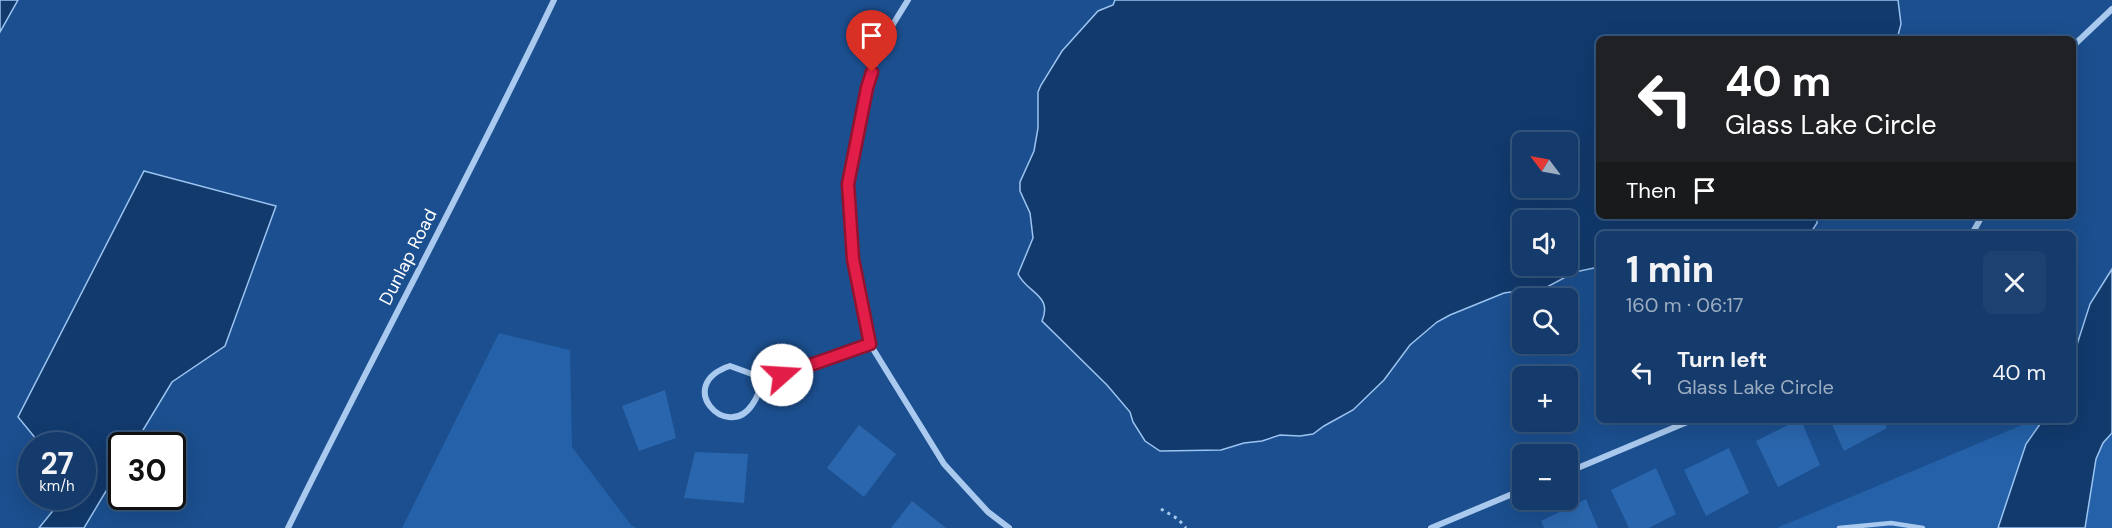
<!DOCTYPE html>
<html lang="en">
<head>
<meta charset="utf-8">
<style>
	:root { --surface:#143b6b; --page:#1d4271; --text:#f1f3f6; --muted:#9dadc1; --line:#33557e }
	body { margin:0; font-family:"DM Sans",sans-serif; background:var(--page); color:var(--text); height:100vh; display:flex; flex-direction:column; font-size:22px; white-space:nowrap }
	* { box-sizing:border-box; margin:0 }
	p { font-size:20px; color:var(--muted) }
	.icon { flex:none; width:33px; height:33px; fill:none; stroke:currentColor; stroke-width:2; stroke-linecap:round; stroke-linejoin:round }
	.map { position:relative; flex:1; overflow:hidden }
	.sheet { position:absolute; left:1596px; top:231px; width:480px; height:192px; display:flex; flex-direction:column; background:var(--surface); border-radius:9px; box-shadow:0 6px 24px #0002,0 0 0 2px var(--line) }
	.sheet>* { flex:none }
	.hud { position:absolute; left:1596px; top:36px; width:480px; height:183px; border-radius:9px; box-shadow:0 6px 24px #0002,0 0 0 2px var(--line); background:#202124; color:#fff; overflow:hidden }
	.needle { width:39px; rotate:302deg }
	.tools { position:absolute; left:1512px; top:132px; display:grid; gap:12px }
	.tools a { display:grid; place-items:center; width:66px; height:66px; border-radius:9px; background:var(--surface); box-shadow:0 6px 24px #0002,0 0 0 2px var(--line); font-size:30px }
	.speed { position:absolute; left:18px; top:432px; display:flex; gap:12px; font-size:30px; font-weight:700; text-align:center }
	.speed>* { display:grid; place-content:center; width:78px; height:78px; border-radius:50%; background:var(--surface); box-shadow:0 6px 24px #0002,0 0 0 2px var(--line); line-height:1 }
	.speed small { font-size:15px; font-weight:400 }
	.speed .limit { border:3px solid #111; border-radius:9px; background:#fff; color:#111 }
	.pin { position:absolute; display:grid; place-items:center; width:51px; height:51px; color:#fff; margin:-62px -26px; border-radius:50% 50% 50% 0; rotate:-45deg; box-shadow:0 0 6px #0007 }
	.pin .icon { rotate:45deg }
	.me { position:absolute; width:66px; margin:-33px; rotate:71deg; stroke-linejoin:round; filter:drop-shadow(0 0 4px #0008) }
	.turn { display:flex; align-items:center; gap:21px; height:126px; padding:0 30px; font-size:27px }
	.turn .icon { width:78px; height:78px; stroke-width:2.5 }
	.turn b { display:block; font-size:42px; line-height:51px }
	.then { display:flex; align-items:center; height:57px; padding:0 30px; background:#0003; gap:12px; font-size:22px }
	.round { display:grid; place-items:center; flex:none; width:63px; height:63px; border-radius:9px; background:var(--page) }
	.head { display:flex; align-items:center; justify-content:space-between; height:102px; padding:0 30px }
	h1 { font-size:36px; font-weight:800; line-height:45px }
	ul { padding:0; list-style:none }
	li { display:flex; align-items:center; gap:18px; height:78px; padding:0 30px }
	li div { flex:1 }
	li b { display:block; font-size:22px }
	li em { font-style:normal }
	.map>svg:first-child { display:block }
</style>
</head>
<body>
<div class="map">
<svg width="2112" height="528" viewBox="0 0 2112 528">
	<rect width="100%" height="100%" fill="#1b4f8f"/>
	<path fill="#2461a8" d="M499,333l71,17 2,97 59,78 6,3h-235z
		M2112,393v135h-335l257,-108h39z"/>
	<path fill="#123a6d" stroke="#9cc4f0" stroke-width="1.5" fill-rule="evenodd" d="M0,0h18l-18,32z
		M1115,0h783l3,24 -4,15h-298v177h218v7l-7,11h-211v33l-24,5 -28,15 -43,6 -54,22 -13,7 -27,23 -26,35 -31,30 -29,16 -11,8 -13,2 -20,-1 -18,6 -18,2 -23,7 -61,1 -15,-10 -12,-19 -3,-10 -23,-27 -65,-64c11,-26 -15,-28 -24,-47l15,-36 -3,-25 -10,-22v-9l14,-31 4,-23v-36l3,-7 21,-34 36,-40 15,-6zM1522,142h46v46h-46zM1522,220h46v46h-46z
		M144,171l132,35 -51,140 -53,36 -38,63 -12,1 -1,20 -37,62h-45l25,-31 18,-1v-50l-41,-1 -23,-28z
		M2112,269v164l-9,10 -7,16 -11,69h-87l28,-84 17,-24h30v-63l17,-53z"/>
	<path fill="#2a66ad" d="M665,390l11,48 -37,13 -17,-45z
		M1798,420h3l19,45 -42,22 -22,-46z
		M1830,420h53l4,8 -43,23z
		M859,425l37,29 -32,43 -37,-29z
		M1729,448l20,45 -43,23 -22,-46z
		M695,452l53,2 -4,49 -60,-5z
		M1656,468l20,46 -27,14h-20l-18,-38z
		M1586,499l12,29h-54l-3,-7z
		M912,501l34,27h-55z"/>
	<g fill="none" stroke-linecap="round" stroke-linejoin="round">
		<path stroke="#a9c9ee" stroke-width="3" stroke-dasharray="3 4.5" stroke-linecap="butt" d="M1161,509l17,10 8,9"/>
		<path stroke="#a9c9ee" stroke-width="4.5" d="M1839,528l52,-5 32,5"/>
		<path stroke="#a9c9ee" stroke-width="6" d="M908,0l-26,42 -15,46 -20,96 6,75 17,85 74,120 44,48 21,16
			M2073,46l39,-37
			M1972,234l10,-18
			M730,366l22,8 8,9c0,9 -3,15 -8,22 -25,37 -79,-20 -22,-39z
			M760,383l110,-39
			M1568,472l124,-52
			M288,528c87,-177 181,-350 266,-528
			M1431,528l91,-38"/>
	</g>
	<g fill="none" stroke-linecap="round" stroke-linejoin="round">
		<defs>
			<path id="route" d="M782,375l88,-31 -17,-85 -5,-75 19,-96 5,-16"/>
		</defs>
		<use href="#route" stroke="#92132f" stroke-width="15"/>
		<use href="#route" stroke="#e11d48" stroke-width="10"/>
	</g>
	<g text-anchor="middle" stroke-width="6" stroke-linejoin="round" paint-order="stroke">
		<g font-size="18" fill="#fff" stroke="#1b4f8f">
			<text transform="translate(408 257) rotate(-63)" y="6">Dunlap Road</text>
		</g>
	</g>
</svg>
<div class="tools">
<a><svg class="needle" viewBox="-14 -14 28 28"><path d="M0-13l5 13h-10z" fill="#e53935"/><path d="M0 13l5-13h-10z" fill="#9dadc1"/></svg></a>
<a><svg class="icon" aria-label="sound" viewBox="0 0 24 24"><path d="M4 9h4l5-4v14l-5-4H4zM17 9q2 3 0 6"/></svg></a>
<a><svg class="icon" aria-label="search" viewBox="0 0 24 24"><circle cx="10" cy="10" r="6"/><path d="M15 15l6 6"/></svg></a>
<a>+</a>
<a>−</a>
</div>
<div class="speed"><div>27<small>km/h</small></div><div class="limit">30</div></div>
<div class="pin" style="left:872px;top:72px;background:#d93025"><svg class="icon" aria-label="arrive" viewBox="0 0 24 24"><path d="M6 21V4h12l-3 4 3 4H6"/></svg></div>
<svg class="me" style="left:782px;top:375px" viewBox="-20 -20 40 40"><circle r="19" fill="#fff"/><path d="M0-13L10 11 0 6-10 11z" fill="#e11d48"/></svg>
<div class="hud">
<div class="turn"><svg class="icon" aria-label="left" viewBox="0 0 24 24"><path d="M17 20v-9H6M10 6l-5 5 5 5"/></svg><div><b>40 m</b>Glass Lake Circle</div></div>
<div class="then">Then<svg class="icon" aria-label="arrive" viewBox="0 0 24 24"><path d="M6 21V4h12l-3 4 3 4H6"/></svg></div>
</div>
<section class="sheet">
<div class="head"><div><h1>1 min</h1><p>160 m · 06:17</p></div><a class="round"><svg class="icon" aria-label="close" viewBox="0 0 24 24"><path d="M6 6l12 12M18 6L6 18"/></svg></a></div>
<ul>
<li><svg class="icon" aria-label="left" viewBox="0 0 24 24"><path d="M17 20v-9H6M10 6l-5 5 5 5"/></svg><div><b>Turn left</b><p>Glass Lake Circle</p></div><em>40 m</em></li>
</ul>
</section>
</div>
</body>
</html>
